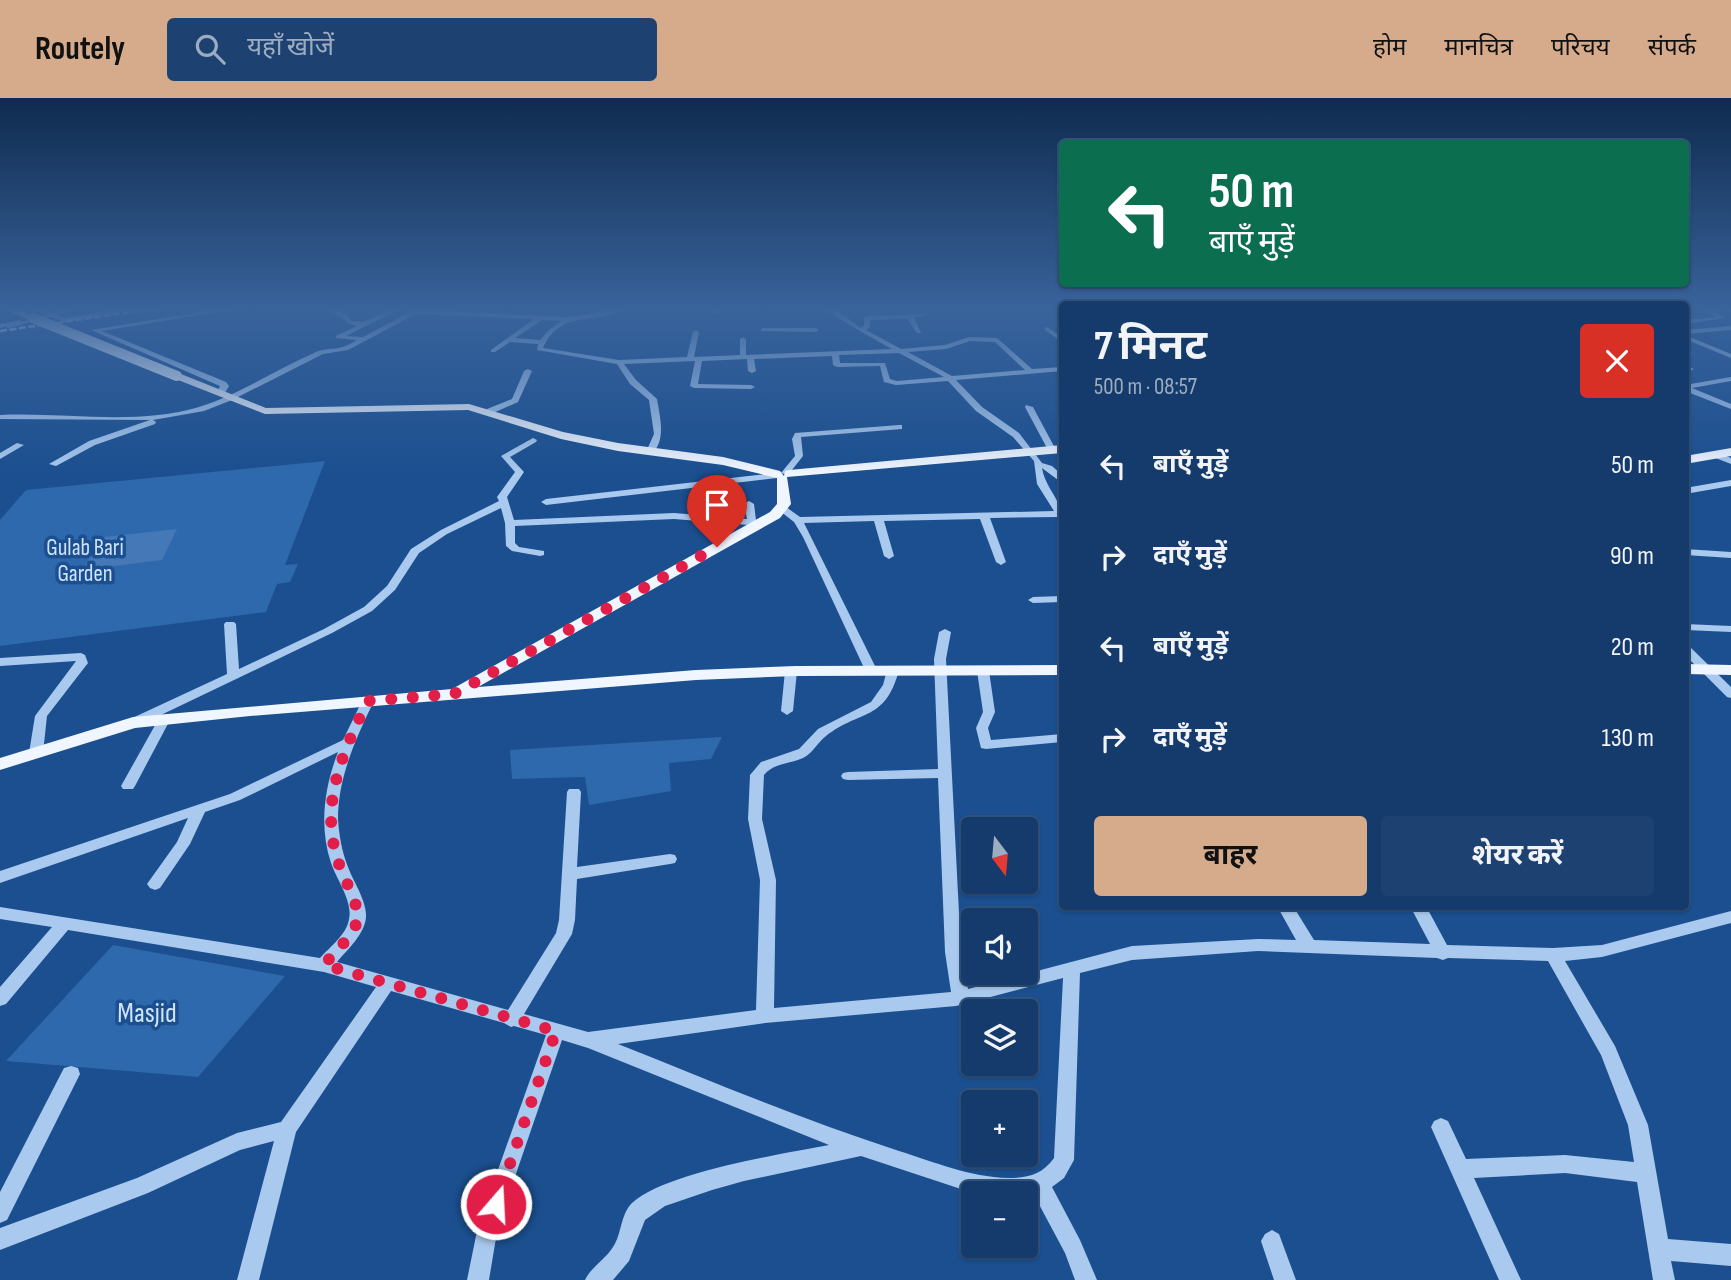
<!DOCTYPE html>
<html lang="hi">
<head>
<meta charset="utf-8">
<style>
	:root { --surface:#143b6b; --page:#1d4271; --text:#f1f3f6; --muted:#9dadc1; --line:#33557e; --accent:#d6ab8b }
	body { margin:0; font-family:"Sofia Sans Condensed","Noto Sans Devanagari",sans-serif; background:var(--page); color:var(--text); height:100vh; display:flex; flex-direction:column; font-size:26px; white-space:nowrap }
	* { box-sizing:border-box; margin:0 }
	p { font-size:23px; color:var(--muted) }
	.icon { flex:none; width:38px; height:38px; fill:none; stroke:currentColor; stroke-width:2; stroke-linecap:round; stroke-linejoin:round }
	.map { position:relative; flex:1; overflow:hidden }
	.drawer { position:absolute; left:1059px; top:203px; width:630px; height:609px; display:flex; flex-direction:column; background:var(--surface); border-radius:7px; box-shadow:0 2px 5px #0004,0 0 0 2px var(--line) }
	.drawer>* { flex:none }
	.hud { position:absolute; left:1059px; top:42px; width:630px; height:147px; border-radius:7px; box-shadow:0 2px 5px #0004,0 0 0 2px var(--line); background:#0b6e4f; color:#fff; overflow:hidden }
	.needle { width:46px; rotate:164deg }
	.fabs { position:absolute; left:961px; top:719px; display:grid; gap:14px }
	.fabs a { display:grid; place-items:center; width:77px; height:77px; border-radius:7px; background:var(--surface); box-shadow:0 2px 5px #0004,0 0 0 2px var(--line); font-size:35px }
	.pin { position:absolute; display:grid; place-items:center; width:60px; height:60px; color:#fff; margin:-72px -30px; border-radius:50% 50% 50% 0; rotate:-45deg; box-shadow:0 0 7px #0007 }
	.pin .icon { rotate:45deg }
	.me { position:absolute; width:77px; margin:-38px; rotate:19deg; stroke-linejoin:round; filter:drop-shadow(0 0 5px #0008) }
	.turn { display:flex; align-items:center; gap:24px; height:147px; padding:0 35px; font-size:32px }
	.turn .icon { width:91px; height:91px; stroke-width:2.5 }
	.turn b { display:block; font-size:49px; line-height:60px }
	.round { display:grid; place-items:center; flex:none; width:74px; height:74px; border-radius:7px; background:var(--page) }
	.overview { display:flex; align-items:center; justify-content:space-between; height:119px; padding:0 35px }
	h1 { font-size:42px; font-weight:700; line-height:52px }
	.action { display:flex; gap:14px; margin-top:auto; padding:14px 35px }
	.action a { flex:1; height:80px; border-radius:7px; background:var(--accent); color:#111; font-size:28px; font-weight:700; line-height:80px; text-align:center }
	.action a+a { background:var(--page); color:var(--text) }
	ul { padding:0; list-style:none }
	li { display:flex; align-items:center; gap:21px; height:91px; padding:0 35px }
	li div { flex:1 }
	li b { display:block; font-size:26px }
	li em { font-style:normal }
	header { display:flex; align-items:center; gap:42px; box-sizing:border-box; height:98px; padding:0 35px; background:var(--accent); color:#111 }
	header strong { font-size:33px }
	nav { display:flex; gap:38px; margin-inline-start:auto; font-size:24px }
	.search { width:490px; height:63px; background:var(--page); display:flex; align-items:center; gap:18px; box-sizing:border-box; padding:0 24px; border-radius:7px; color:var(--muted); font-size:26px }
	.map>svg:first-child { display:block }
</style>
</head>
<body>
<header>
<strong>Routely</strong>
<div class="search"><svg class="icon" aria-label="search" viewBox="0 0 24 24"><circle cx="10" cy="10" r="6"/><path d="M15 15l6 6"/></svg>यहाँ खोजें</div>
<nav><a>होम</a><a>मानचित्र</a><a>परिचय</a><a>संपर्क</a></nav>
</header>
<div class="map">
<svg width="1731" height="1182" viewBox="0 0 1731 1182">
	<rect width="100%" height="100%" fill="#1b4f8f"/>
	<path fill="#2e69ad" d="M325,363l-40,104 13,-1 -8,18 -13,2 -11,28 -266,34v-126l26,-30z
		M722,639l-11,22 -42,4 2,28 -82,14 -4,-28 -73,2 -2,-29z
		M113,847l172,31 -87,101 -192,-16z"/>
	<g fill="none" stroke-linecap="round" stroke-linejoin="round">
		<path stroke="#9cc4f0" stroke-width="2.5" d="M8,229l69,-19"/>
	</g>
	<path fill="#4478b7" d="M177,431l-15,31 -80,10 22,-33z"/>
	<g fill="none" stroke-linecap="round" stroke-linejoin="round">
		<path fill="#a9c9ee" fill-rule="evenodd" d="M28,210h10l27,10 61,-10h17l-78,14z
			M224,210h18l-140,23 124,51 3,4 -6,10h-3l-4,-2 4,-8 -129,-56z
			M325,210c9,0 22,4 26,13 23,4 30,-13 51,-13l-56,28 17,1 54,-29h8l-3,2 147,7 57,-9c-30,18 -65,0 -83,40l76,12 68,-3 6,-25 3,-2 3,2 -5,25 46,-2v-16l3,-2 3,2v16l146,-6c-24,-13 -46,-26 -69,-41 17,0 25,12 38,20l3,-2v-8l3,-2 57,-2v2l-10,1 7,16h-4l-10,-15 -37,2v7l-4,3 35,19 44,-4 24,-8 28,1 35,31 30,-2v4l-106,9 26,27 37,26 23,30 10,3 10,9v8l-20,-15c3,20 20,32 20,51l-4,-2 -68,1 16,44 -5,3 -5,-3 -16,-43 -96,2 10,35 -5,3 -5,-3 -10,-35 -70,2 73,147 -6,4 -6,-4 -62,-133 -9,-15 -14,-11v-4h6l14,10 254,-6 -17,-27 -3,-23 -21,-24 -37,-26 -28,-30 -52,4 -12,-3 -4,-16 -43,1 -4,-2 -1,-9 -78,3 2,12 -4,2 -4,-2 -1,-12 -45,2 -4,23 53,1 4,2 -4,2 -57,-1 -4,-2 5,-25 -71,3 12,16 21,19c3,18 10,43 -7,56l-4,-3 8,-18 -5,-34 -19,-16 -13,-20 -80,-14 1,-6 -28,-2 -15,10h-4v-2l43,-31 -118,-5 -68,36 -25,4 -91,46 -28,11 -51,9 3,2 -1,2 -60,21 -39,21 -7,-2 40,-23 61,-21 -150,-1v-4c65,-3 136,11 199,-8 41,-13 78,-38 117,-55 8,-4 18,-2 26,-5 5,-1 10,-4 15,-7l-21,-2v-2l21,-10 -10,-3 -3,-4zM542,222l19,1 -12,9 -9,10 -25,-2zM970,243l25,1 30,28 -73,6 -44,-24 38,-3zM899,255l45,24 -47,4 -7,-2 -5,-16h-45l-1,-8z
			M715,210h6l-2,6h-4z
			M1699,210h9l18,10 -41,6v-4l31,-3z
			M19,222l2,1v2l-21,5v-4z
			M1731,228v4l-46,4v-4z
			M1047,229l15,10v5l-17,-12 -1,-1z
			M763,230h53l3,2 -3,2 -55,-1v-2z
			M1685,237l46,19v4l-46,-19z
			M1685,254l6,1 1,1 -7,2z
			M1685,267l9,4 -4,2 -5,-1z
			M528,271l4,2 -14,31 -25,11h-6v-4l25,-10 12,-28z
			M1731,279v4l-39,7 39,16v5l-46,-18v-6z
			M1026,307l7,2 23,43 -1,2 -7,-2 -23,-43z
			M899,327h3v4l-101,8 2,19 -15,19 -7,-2 14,-17 -3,-17 3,-6z
			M533,340l4,2 -1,2 -26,15 14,15 -17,25 7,23 160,-7 73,6 -3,-15 5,-3 5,3 2,16 11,3 -5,3 -88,-7 -159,7v17l4,4 25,4v4l-4,1 -28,-5 -6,-5 -1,-23 -4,-15 -54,26 -28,19 -24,37 -23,21 -40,22 -194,93h-10l-1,-3 1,-3 99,-46 -3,-50 2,-2h8l2,2 3,45 85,-40 40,-22 23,-21 24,-37 30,-19 58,-29 -2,-4 18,-25 -14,-16z
			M17,345l7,2 -24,14v-6z
			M1713,355h6l12,5v6l-18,-7z
			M774,375l3,1v4l-231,27 -5,-3 5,-3z
			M1731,382v6l-46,8v-6z
			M1685,451l46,3v6l-46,-3z
			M1062,498v6l-29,1 -5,-3 5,-3z
			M1685,526l46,2v6l-46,-2z
			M945,531l6,3 -5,27 15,293 7,37 164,-43 126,-7 38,1 -19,-34h16l21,34 116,4 -20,-38h16l21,39 106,3 49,-3 129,-34v12l-129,34 -37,4 50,85 33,79 20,114 63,5v22l-60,-5 4,19h-22l-16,-98 -72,-9 -91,5 47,102h-22l-68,-153 3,-6 7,-3 7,3 18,38 99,-4 69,7 -6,-37 -27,-70 -53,-94 -100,-3 -5,2 -6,-2 -179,-7 -126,9 -52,13 -6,187 -10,18 -12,9 28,53 17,40h-22l-10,-27 -31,-58 -8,1v-2h-50l-115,-38 -117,25 -32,9 -47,16 -20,14 -16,41 -16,19h-28c6,-13 20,-20 28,-33 9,-13 7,-32 19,-44 34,-31 150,-49 197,-58l-241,-97 -26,-8 -64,186 -9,54h-22l11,-54 68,-191 -32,-9 -3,1 -7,-4 -113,-32 -95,141 -37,148h-22l37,-139 -34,9 -92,43 -148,57v-22l137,-50 100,-45 44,-11 95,-135 -52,-15 -256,-42 -62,74 -6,2v-19l52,-60 -52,-8v-12l320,51c10,-11 27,-24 29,-39 4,-17 -12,-39 -18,-56 -12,-36 -7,-75 7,-111l-98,48 -35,12 -15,32 -30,44 -5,2 -5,-2 -3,-4 30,-42 11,-24 -188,65v-12l230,-77 113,-54 19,-39 6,-4 6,4c-18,37 -36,76 -36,118 1,16 4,33 10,48 5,14 19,34 18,50 -1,17 -19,33 -29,45l171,48 48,-77 3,-13 8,-128 2,-3h10l2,3 -4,75 93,-13 5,1 2,4 -2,4 -5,1 -93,15 -2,41 -3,14 -48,80 64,18 168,-22 4,-130 -12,-61 2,-44 11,-13 38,-13 19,-20 53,-27 12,-17 4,-15 6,-4 6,4c-14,52 -38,39 -73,66 -9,7 -13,17 -23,22 -14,6 -29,5 -39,17l-2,44 14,61 -2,128 177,-16 -6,-40 -7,-174 -90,2 -5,-1 -2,-3 2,-3 5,-1 90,-3 -4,-110 5,-27zM1063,880l-9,180c-12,17 -27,20 -46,20 -38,-1 -74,-16 -109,-27 -96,-31 -188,-70 -281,-107l147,-21 191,-17z
			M1685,547l4,1 42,41v11l-4,-1 -42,-42z
			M81,555l4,2 3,8 -41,53 -4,37 -7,4 -5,-1 -2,-3 6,-37 41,-55 -76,5v-8z
			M791,569l6,4 -4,40 -6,4 -6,-4 4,-40z
			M983,569l6,4 6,41 -7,16 3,12 71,-6v8l-76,7 -5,-1 -5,-20 7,-16 -6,-41z
			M164,618l6,4 -35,66 -2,3h-10l-2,-3 37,-66z
			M71,968l7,2 2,6 -73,146 -7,3v-31l64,-124z
			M1272,1132l7,4 17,46h-22l-13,-39 4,-7z"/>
		<path fill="#f0f6ff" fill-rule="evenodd" d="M2,210h13l22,10 -7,2z
			M173,276h8l85,34 203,-4 94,28 55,11 105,14 57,14 4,5 1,-5 4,-1 273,-25v8l-275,24 4,27 -11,14 -302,169 218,-17 100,-4 266,-1v10l-266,1 -100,4 -446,36 -115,12 -135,42v-12l133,-41 319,-28 318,-177 7,-8v-26l-54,-13 -105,-14 -57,-12 -93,-29 -203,4 -92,-36z
			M1731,350v8l-46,8v-8z
			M1685,566l46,1v10l-46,-1z"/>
		<path stroke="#fff" stroke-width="2.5" stroke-dasharray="7 2.5" stroke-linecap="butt" d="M0,233l160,-23"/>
		<path stroke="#f0f6ff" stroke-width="10" d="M33,220l144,58"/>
	</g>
	<linearGradient id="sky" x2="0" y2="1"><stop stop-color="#0f2b4f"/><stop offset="0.56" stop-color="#39639b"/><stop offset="1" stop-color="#39639b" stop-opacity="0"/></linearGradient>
	<rect width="1731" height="376" fill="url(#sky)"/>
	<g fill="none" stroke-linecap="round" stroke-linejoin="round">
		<path stroke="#e11d48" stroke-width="12" stroke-dasharray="0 21.6" d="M496,1106l60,-173 -232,-66c10,-13 32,-31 34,-48 1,-11 -16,-43 -20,-56 -19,-57 5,-110 30,-160l86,-7 263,-147"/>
	</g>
	<g text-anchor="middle" stroke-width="7" stroke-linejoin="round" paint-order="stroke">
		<g font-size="23" fill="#cfe3fa" stroke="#1b4f8f">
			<text x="85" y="457">Gulab Bari<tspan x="85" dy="26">Garden</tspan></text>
		</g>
		<g font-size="28" fill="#cfe3fa" stroke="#1b4f8f">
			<text x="147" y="924">Masjid</text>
		</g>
	</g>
</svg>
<div class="fabs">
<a><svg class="needle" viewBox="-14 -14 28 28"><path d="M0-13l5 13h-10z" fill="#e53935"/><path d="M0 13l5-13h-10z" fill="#9dadc1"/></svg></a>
<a><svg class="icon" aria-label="sound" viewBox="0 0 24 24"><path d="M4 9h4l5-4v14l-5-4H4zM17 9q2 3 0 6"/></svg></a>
<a><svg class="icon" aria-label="layers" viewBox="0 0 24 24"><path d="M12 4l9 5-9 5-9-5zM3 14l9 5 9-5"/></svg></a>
<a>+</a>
<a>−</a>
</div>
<div class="pin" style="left:717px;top:449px;background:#d93025"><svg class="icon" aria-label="arrive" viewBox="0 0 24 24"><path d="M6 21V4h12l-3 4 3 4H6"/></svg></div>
<svg class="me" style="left:496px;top:1106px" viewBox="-20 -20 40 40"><circle r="17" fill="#e11d48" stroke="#fff" stroke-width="3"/><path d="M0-11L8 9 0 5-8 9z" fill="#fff"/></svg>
<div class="hud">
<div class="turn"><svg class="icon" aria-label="left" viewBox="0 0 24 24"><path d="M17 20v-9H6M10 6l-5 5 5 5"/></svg><div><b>50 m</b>बाएँ मुड़ें</div></div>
</div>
<section class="drawer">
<div class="overview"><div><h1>7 मिनट</h1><p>500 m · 08:57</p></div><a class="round" style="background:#d93025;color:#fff"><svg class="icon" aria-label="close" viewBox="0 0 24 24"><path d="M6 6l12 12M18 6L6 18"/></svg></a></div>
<ul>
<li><svg class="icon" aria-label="left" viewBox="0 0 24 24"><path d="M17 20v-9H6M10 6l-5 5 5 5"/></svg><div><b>बाएँ मुड़ें</b></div><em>50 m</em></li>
<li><svg class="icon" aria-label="right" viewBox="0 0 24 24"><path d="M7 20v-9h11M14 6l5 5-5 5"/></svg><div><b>दाएँ मुड़ें</b></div><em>90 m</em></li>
<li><svg class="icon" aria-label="left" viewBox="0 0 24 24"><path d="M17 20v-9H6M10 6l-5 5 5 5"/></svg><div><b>बाएँ मुड़ें</b></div><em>20 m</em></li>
<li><svg class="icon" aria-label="right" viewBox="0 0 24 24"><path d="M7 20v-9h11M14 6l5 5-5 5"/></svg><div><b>दाएँ मुड़ें</b></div><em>130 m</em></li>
</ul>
<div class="action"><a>बाहर</a><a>शेयर करें</a></div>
</section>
</div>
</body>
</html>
